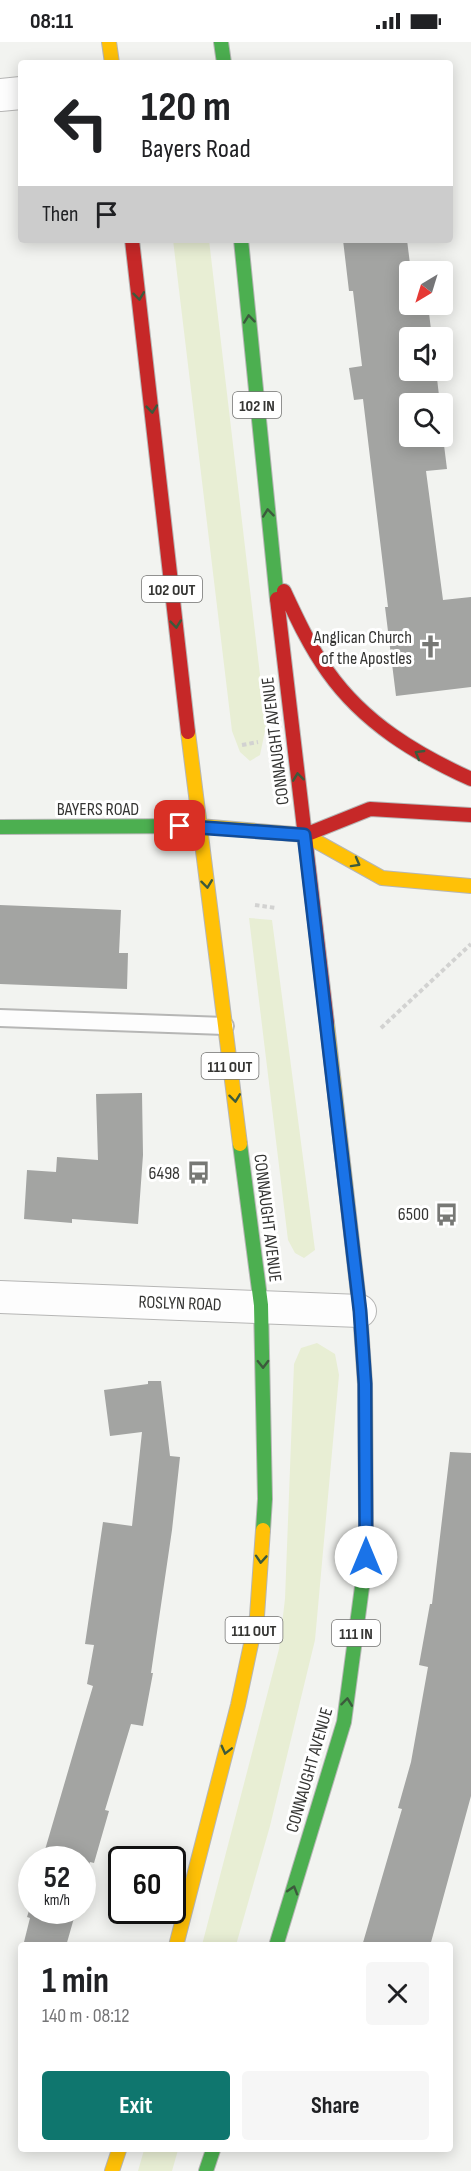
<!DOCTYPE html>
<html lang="en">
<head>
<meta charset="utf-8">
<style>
	:root { --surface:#fff; --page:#f6f6f6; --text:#202124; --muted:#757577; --accent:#0f766e }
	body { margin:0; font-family:"Sofia Sans Condensed",sans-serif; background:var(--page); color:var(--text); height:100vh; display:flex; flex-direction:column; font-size:22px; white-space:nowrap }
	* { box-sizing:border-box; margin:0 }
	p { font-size:20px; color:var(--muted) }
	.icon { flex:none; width:33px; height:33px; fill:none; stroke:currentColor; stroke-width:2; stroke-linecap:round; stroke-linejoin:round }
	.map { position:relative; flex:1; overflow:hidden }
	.sheet { position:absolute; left:18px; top:1900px; width:435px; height:210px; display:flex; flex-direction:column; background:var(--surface); border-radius:6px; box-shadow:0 3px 15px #0003 }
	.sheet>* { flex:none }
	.top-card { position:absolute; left:18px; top:18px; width:435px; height:183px; border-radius:6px; box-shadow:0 3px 15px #0003; background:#fff; color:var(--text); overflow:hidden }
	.needle { width:39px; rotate:218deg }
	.buttons { position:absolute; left:399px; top:219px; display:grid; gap:12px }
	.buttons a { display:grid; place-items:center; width:54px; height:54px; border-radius:6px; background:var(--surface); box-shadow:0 3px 15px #0003; font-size:30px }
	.speed { position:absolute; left:18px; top:1804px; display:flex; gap:12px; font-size:30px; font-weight:700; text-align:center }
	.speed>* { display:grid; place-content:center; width:78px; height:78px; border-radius:50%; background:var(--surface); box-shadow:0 3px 15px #0003; line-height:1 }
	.speed small { font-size:15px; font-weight:400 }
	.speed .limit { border:3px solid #111; border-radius:9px; background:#fff; color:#111 }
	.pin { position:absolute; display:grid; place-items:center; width:51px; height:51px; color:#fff; margin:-26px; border-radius:12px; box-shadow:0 3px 9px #0006 }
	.me { position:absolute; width:66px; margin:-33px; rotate:0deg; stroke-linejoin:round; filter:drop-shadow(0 0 4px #0008) }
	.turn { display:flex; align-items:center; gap:21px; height:126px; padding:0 24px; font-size:27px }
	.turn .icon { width:78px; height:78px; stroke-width:2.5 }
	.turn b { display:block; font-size:42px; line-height:51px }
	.then { display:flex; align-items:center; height:57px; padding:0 24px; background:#0003; gap:12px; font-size:22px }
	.round { display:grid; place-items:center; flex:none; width:63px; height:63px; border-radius:6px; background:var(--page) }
	.overview { display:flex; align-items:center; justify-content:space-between; height:102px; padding:0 24px }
	h1 { font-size:36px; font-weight:700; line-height:45px }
	.button { display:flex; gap:12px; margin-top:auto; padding:12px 24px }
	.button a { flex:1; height:69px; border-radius:6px; background:var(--accent); color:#fff; font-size:24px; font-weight:700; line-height:69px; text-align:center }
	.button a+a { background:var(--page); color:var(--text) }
	.status { display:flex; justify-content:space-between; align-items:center; height:42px; padding:0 30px; background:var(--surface); direction:ltr }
	.status svg { height:16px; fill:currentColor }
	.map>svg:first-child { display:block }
</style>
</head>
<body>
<div class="status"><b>08:11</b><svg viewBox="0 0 49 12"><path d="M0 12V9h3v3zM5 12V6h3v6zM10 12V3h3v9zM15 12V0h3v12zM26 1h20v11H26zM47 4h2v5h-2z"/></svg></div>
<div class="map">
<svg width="471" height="2129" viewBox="0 0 471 2129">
	<rect width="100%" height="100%" fill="#f2f3f0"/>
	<path fill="#e8eed4" d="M173,198h36l57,486 -6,29 -10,6 -10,-9 -8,-21z
		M249,876l23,2 43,330 -11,8 -9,-5 -7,-13z
		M317,1301l18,11 4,21 -24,265 -45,186 -34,119h-34l77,-296 6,-50 9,-235 7,-16z
		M144,2108h34l-6,21h-34z"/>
	<path fill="#a3a4a2" d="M343,198h64l4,32 -1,32h5l1,10 13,-1 3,25h-22v32h26l4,34h-30v32h32v-7l5,40 -21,2 17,129 28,-3v90l-75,9 -11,-89h3l-25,-208 -9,1 -5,-32 13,-2 -9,-75h-4z
		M0,863l121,5 -2,43h9l-1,36 -127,-5z
		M142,1051l1,62 -5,69 -66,-5v4l-48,-4 3,-49 29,2 1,-15 41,3 -2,-66z
		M148,1339h13l9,75 10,1 -8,73 -21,143h2l-10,53 -12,-2 -26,86 4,1 -15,52 -4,-1 -8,26v-28h-40l51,-174 -6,-2 7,-39 -9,-1 18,-122 29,4 10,-94 -32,4 -6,-46 44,-6z
		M450,1410l21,1v343l-41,150h-68l40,-137 -4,-1 13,-46 17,-95 -9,-2 11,-61h2z
		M32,1859v10h44l-10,35h-43l7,-28 -3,-1z"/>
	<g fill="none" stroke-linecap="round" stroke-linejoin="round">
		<defs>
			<path id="lane" d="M0,976l225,8"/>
			<path id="street" d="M0,53l21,-2
				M0,1255l360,14"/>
			<path id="fast" d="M221,0l3,21
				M241,198l36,359
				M0,785l199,-1
				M240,1102l21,161 4,194 -2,31
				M276,1904l68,-224 22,-165v-42
				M206,2129l7,-21"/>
			<path id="slow" d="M109,0l3,21
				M188,690l52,412
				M199,784l106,9 77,43 89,8
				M327,981l33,288 5,73 1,131
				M176,1904l62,-241 19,-89 6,-86
				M112,2129l7,-21"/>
			<path id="jam" d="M132,198l56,492
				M284,549c13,28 26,56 44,81 36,51 88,82 143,107
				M277,557l50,424
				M305,793l65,-26 101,6"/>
		</defs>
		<use href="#lane" stroke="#b6b6b5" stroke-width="20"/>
		<use href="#street" stroke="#b6b6b5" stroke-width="34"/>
		<use href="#fast" stroke="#b6b6b5" stroke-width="16"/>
		<use href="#slow" stroke="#b6b6b5" stroke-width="16"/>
		<use href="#jam" stroke="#b6b6b5" stroke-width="16"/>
		<path stroke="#d2d2d1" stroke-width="4" stroke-dasharray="4.5 3" stroke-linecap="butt" d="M242,703l16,-3
			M255,863l21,3
			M381,986l90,-84"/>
		<use href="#lane" stroke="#fdfdfd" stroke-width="16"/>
		<use href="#street" stroke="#fdfdfd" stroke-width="32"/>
		<use href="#fast" stroke="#4caf50" stroke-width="14"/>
		<use href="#slow" stroke="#ffc107" stroke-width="14"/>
		<use href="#jam" stroke="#c62828" stroke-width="14"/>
	</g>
	<defs><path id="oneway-chevron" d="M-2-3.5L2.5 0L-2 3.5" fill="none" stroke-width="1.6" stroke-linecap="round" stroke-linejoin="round" transform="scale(1.5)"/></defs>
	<g stroke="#3c5a3c">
		<use href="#oneway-chevron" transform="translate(139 254) rotate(83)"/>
		<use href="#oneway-chevron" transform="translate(249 277) rotate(-96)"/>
		<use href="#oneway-chevron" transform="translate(152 367) rotate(84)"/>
		<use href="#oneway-chevron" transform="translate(268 471) rotate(-96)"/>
		<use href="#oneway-chevron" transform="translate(176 582) rotate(84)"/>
		<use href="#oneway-chevron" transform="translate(419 712) rotate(-150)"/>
		<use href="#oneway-chevron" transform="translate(298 735) rotate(-97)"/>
		<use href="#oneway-chevron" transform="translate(356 821) rotate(29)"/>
		<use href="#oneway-chevron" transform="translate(207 842) rotate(83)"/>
		<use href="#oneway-chevron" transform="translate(235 1056) rotate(83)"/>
		<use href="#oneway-chevron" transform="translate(263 1322) rotate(89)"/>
		<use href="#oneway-chevron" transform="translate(261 1517) rotate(94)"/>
		<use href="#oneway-chevron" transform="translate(347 1660) rotate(-83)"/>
		<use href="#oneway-chevron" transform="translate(226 1708) rotate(104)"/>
		<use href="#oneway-chevron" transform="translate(293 1848) rotate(-73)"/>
	</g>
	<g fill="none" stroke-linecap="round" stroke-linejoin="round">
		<defs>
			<path id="route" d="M180,784l124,9 56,476 5,73 1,173"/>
		</defs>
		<use href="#route" stroke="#114b97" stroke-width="15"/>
		<use href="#route" stroke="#1a73e8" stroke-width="10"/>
	</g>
	<defs>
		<symbol id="church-bare" viewBox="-9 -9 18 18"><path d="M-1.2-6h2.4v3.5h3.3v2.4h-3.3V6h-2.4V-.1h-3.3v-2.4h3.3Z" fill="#777875" stroke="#fff" stroke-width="2.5" paint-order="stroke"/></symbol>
		<symbol id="bus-bare" viewBox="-9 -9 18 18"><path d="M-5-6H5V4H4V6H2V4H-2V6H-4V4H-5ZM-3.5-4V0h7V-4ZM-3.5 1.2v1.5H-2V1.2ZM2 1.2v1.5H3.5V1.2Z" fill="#777875" stroke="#fff" stroke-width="2.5" paint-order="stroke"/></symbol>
	</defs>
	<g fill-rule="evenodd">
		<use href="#church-bare" x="414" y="588" width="33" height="33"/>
		<use href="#bus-bare" x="182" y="1114" width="33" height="33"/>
		<use href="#bus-bare" x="430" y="1156" width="33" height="33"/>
	</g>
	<g text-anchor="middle" stroke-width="6" stroke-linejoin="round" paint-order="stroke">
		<g fill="#fff" stroke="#727270" stroke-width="1.5">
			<rect x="233" y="350" width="48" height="26" rx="4.5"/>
			<rect x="142" y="534" width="60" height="26" rx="4.5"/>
			<rect x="201.5" y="1011" width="57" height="26" rx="4.5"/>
			<rect x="225.5" y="1575" width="57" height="26" rx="4.5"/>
			<rect x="332" y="1578" width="48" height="26" rx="4.5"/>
		</g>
		<g font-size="16" font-weight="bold" fill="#353533">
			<text x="257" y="369">102 IN</text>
			<text x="172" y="553">102 OUT</text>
			<text x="230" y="1030">111 OUT</text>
			<text x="254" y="1594">111 OUT</text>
			<text x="356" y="1597">111 IN</text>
		</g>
		<g font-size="18" fill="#353533" stroke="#fff" text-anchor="end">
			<text x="412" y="601">Anglican Church<tspan x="412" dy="21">of the Apostles</tspan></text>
			<text x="180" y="1137">6498</text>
			<text x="429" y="1178">6500</text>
		</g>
		<g font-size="18" fill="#353533" stroke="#fff">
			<text transform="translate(275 699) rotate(-97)" y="6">CONNAUGHT AVENUE</text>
			<text x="98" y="773">BAYERS ROAD</text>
			<text transform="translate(268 1176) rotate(83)" y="6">CONNAUGHT AVENUE</text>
			<text transform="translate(180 1261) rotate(2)" y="6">ROSLYN ROAD</text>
			<text transform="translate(309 1728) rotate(-74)" y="6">CONNAUGHT AVENUE</text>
		</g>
	</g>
</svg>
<div class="buttons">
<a><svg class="needle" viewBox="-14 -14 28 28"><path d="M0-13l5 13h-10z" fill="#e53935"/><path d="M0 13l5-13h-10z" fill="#757577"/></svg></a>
<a><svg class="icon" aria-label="sound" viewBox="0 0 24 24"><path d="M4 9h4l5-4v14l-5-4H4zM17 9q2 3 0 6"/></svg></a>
<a><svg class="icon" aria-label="search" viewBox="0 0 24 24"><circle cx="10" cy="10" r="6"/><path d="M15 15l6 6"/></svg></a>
</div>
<div class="speed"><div>52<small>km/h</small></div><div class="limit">60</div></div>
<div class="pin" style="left:180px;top:784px;background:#d93025"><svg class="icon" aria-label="arrive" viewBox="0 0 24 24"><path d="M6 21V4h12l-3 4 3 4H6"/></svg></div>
<svg class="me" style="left:366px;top:1515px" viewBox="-20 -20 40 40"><circle r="19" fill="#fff"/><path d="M0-13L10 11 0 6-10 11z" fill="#1a73e8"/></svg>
<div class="top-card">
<div class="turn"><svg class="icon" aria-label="left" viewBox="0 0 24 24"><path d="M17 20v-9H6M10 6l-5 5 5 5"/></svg><div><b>120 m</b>Bayers Road</div></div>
<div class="then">Then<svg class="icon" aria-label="arrive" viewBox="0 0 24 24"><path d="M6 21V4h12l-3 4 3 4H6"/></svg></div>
</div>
<section class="sheet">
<div class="overview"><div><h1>1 min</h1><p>140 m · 08:12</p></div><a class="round"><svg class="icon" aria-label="close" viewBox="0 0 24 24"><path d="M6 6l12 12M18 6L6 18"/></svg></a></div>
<div class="button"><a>Exit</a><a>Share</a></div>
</section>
</div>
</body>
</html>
